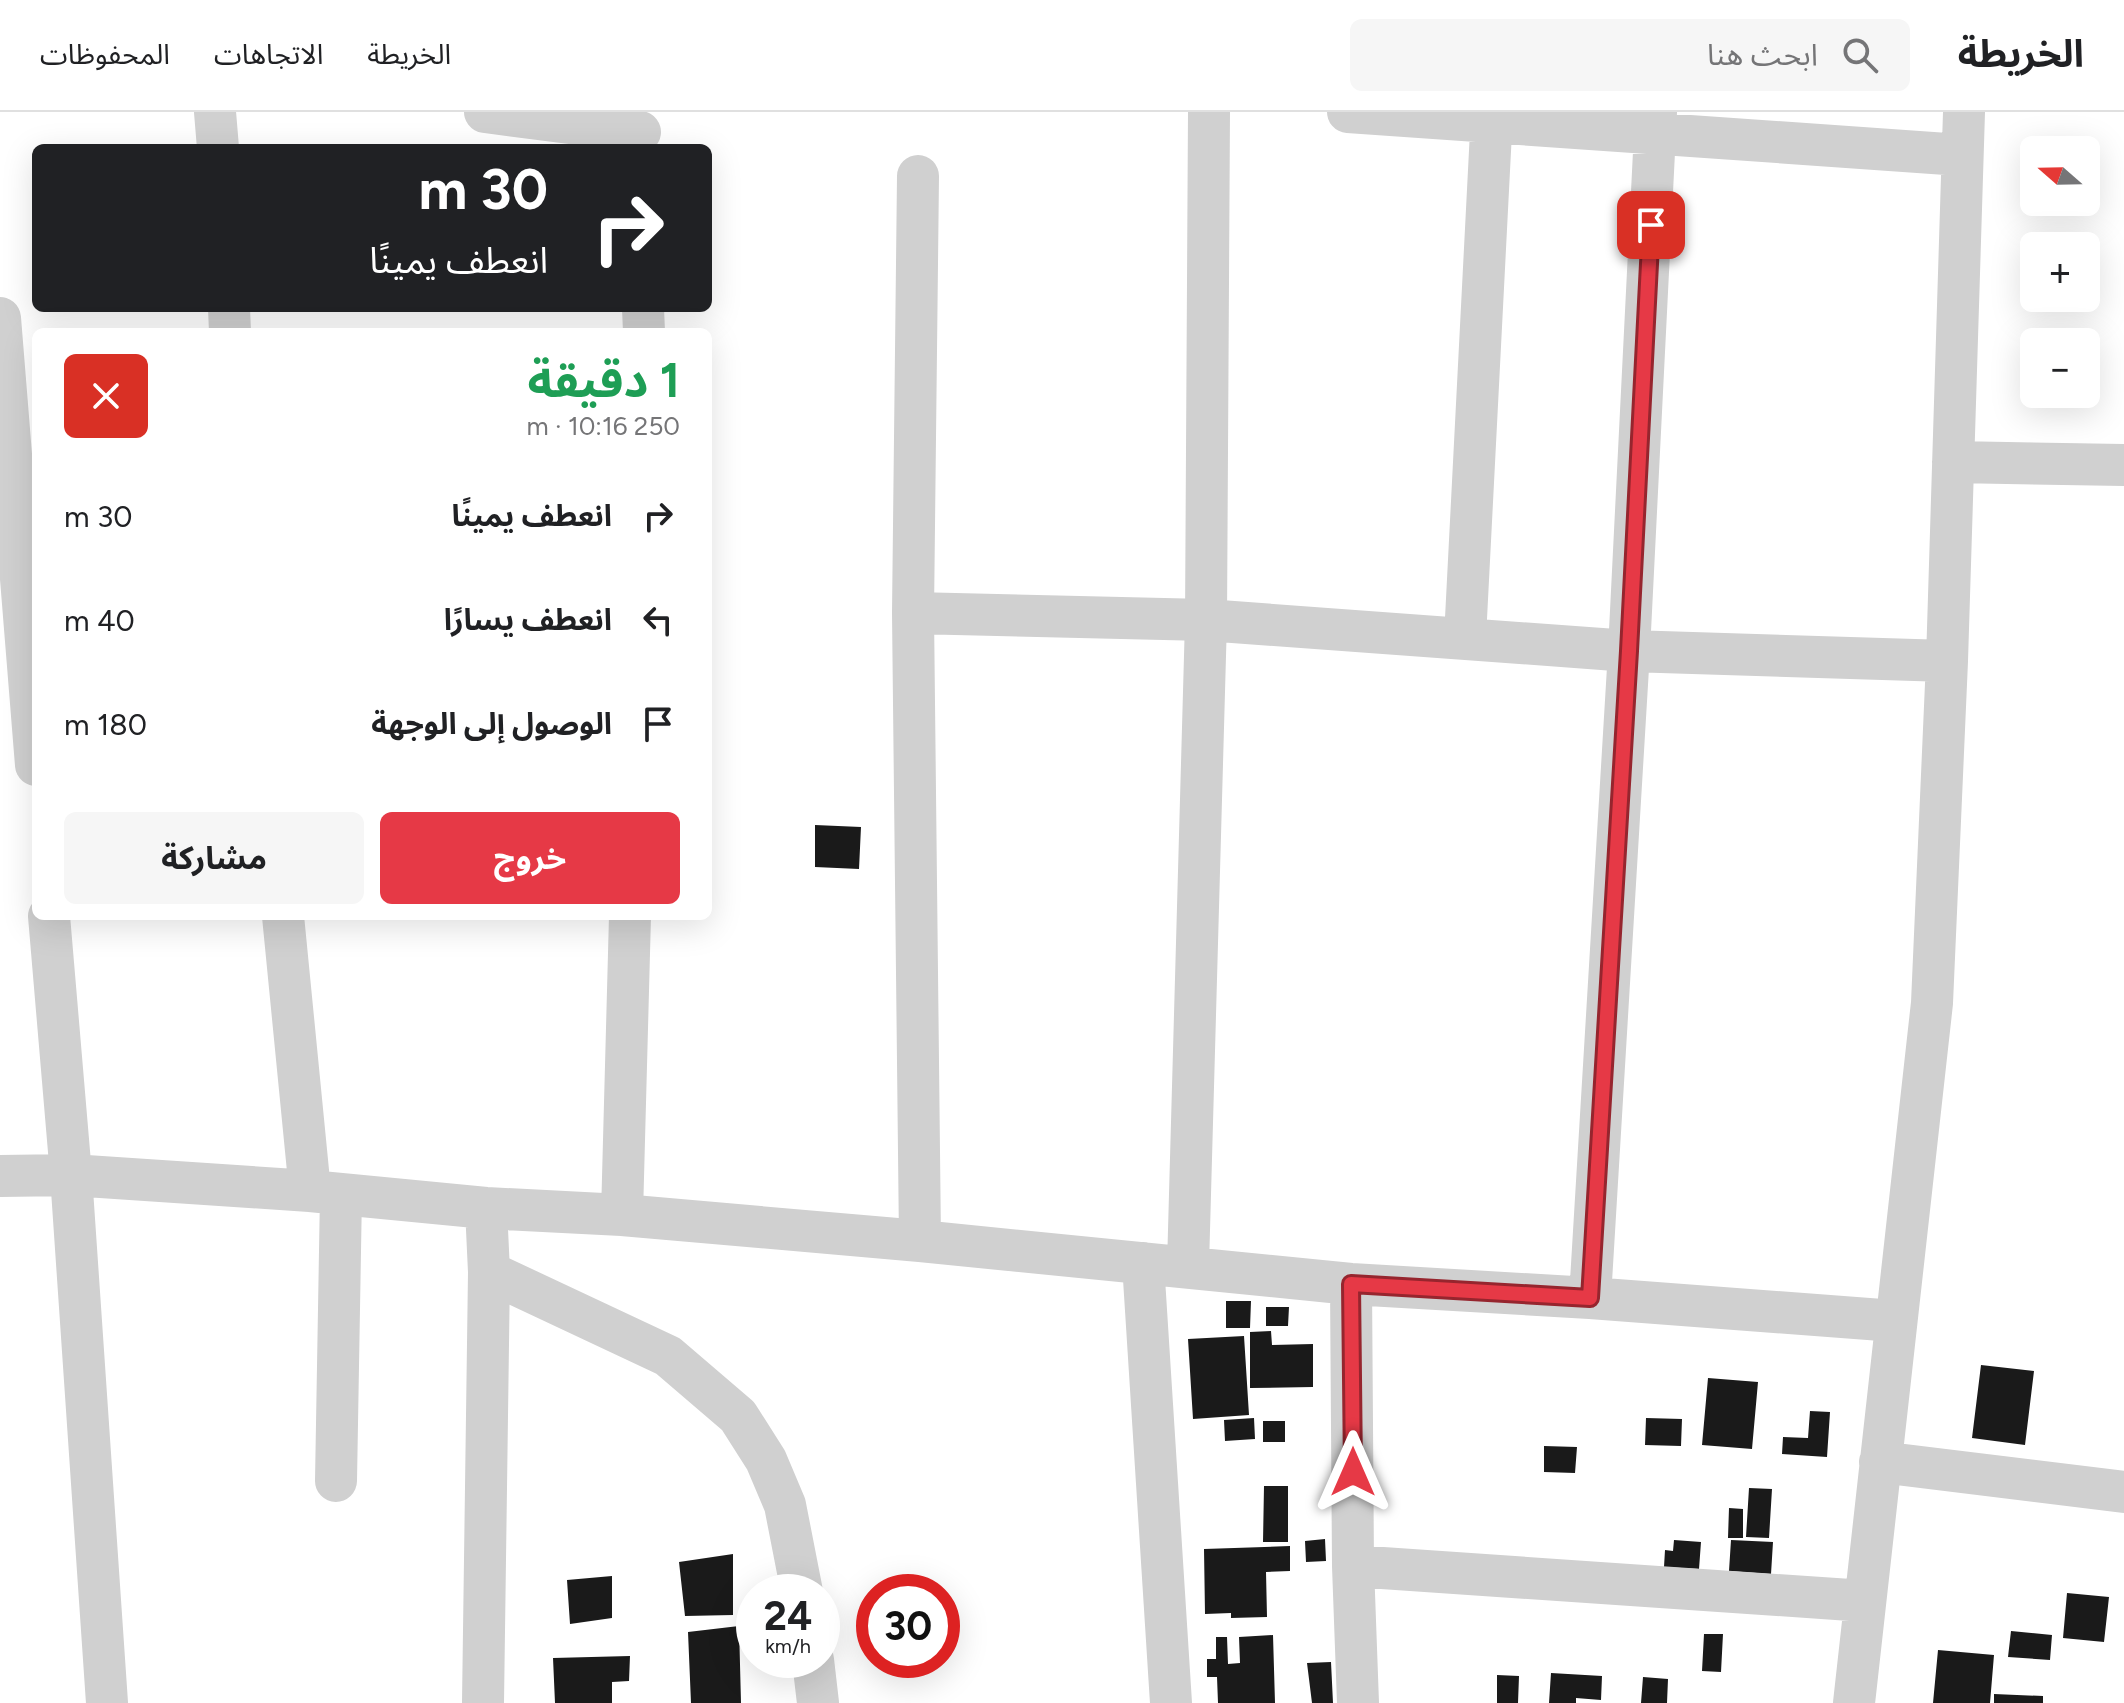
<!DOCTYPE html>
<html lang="ar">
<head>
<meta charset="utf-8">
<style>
	:root { --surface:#fff; --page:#f6f6f6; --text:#202124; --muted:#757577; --line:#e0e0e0; --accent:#e63946 }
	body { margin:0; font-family:Figtree,"Noto Sans Arabic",sans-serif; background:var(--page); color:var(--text); direction:rtl; height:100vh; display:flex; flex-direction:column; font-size:30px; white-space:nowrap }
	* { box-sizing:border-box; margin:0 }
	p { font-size:26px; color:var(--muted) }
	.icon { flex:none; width:44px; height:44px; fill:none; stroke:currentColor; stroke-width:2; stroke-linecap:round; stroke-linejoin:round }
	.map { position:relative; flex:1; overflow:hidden; direction:ltr }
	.side { position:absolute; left:32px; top:216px; width:680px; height:592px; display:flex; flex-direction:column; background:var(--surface); border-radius:12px; box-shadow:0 8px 32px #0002; direction:rtl }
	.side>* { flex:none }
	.banner { position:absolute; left:32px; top:32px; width:680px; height:168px; border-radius:12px; box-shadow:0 8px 32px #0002; direction:rtl; background:#202124; color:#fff; overflow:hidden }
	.needle { width:52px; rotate:290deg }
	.fabs { position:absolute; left:2020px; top:24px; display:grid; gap:16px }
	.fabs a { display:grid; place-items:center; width:80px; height:80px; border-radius:12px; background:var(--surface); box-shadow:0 8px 32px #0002; font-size:40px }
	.speed { position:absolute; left:736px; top:1462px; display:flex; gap:16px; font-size:40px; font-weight:700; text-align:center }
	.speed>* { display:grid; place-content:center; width:104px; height:104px; border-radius:50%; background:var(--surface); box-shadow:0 8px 32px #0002; line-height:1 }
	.speed small { font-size:20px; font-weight:400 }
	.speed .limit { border:12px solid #d22; background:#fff; color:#111 }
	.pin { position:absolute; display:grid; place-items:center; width:68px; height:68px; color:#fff; margin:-34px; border-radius:16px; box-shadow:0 4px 12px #0006 }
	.me { position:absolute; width:88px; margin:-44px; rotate:0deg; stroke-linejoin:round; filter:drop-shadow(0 0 6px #0008) }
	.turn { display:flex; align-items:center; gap:28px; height:168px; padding:0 32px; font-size:36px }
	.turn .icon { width:104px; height:104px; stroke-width:2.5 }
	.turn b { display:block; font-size:56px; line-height:68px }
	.round { display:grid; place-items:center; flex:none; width:84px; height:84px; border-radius:12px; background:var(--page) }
	.head { display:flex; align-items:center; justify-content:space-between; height:136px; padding:0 32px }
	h1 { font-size:48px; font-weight:700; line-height:60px; color:#1e9e55 }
	.action { display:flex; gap:16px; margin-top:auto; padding:16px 32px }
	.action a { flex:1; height:92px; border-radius:12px; background:var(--accent); color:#fff; font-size:32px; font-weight:700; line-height:92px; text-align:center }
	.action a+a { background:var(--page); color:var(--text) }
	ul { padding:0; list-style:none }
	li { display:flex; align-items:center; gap:24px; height:104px; padding:0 32px }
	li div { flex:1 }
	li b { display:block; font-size:30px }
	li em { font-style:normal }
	header { display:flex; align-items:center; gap:48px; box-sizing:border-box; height:112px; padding:0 40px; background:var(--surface); border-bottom:2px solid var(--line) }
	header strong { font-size:38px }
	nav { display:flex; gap:44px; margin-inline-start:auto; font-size:28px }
	.search { width:560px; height:72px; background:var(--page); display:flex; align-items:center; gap:20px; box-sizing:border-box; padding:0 28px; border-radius:12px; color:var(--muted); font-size:30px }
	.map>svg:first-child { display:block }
</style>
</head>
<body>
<header>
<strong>الخريطة</strong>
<div class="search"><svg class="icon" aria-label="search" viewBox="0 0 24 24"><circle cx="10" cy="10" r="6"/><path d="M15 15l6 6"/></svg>ابحث هنا</div>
<nav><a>الخريطة</a><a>الاتجاهات</a><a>المحفوظات</a></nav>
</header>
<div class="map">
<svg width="2124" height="1591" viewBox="0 0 2124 1591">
	<rect width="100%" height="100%" fill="#fff"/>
	<path fill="#1a1a1a" d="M815,713l46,2 -2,42 -44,-2z
		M1226,1189h25l-1,27h-24z
		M1266,1195h23l-1,19h-22z
		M1271,1219l1,14 41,-1v43l-63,1v-56z
		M1244,1224l5,79 -56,4 -5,-80z
		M1981,1253l53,6 -9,74 -53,-7z
		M1708,1266l50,4 -6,67 -50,-4z
		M1810,1299l20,1 -3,45 -45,-3 1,-17 25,1z
		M1254,1306l1,21 -30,2 -1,-21z
		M1646,1306l36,1 -1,27 -36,-1z
		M1263,1309h22v21h-22z
		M1544,1334l33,1 -2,26 -31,-1z
		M1264,1374h24v56h-25z
		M1749,1376l23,1 -3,49 -23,-1z
		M1729,1396l14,1v29h-15z
		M1325,1427l1,22 -20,1 -1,-21z
		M1674,1428l27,2 -2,27 -35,-2 1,-17 8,1z
		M1731,1428l42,2 -2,32 -42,-3z
		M1290,1434v25l-24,1 1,45 -36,1v-5l-26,1 -1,-65z
		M733,1442v61l-48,1 -6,-54z
		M612,1464v42l-42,6 -3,-44z
		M2067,1481l42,4 -5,45 -41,-4z
		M739,1514l2,77h-50l-3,-71z
		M2011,1519l41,4 -2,25 -42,-3z
		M1704,1522h19l-2,38 -19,-1z
		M1273,1523l2,68h-57l-1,-26h-10v-18h9v-22h11l1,27 12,-1 -1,-26z
		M1938,1538l56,5 -4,48h-57z
		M630,1544l-1,25 -17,1v21h-57l-2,-45z
		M1331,1550l2,41h-21l-5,-40z
		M1551,1561l51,3 -1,24 -25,-2v5h-27z
		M1497,1563l22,1 -1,27h-21z
		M1643,1565l25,2 -1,24h-26z
		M1994,1582l49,2v7h-49z"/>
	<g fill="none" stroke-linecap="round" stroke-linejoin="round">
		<path stroke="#d0d0d0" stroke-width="42" d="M215,0l3,36
			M485,0l155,20
			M1348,0l613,43
			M918,64l-5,437 7,628
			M229,196l1,24
			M643,196l1,24
			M0,206l36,447
			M1953,350l171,3
			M913,501l293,7 423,31 318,10
			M1465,526l27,-526
			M49,804l22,259 36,528
			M283,804l27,275
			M0,1064l71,-1 239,16 176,17 136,7 298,26 431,43 239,14 305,23
			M622,1103l8,-299
			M1143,1151l28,440
			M1188,1154l18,-646 3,-508
			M489,1160l179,84 70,60 28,44 19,45 17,87
			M1351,1172l2,282 5,137
			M1590,1186l39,-647 27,-539
			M1880,1350l244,30
			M336,1369l5,-287
			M1353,1454l512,35
			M813,1548l5,43
			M483,1591l6,-431 -3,-64
			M1854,1591l78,-700 15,-342 17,-549"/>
	</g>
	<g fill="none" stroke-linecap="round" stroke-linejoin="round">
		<defs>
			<path id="route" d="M1353,1360l-2,-188 239,14 39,-647 22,-426"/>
		</defs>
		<use href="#route" stroke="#96252e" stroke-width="20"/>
		<use href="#route" stroke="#e63946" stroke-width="14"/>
	</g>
</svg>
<div class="fabs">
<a><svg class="needle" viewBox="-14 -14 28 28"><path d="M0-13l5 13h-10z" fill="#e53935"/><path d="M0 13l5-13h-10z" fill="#757577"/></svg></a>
<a>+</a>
<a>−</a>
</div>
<div class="speed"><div>24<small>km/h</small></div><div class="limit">30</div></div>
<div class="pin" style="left:1651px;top:113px;background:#d93025"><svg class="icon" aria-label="arrive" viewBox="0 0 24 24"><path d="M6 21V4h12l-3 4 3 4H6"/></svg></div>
<svg class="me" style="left:1353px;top:1360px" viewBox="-20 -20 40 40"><path d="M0-17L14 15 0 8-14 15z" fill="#e63946" stroke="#fff" stroke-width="4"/></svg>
<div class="banner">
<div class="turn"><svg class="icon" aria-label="right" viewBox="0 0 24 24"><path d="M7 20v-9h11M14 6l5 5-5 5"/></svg><div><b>30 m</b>انعطف يمينًا</div></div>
</div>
<section class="side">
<div class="head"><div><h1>1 دقيقة</h1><p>250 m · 10:16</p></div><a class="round" style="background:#d93025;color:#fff"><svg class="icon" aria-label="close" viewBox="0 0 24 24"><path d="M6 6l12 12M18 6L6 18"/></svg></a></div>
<ul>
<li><svg class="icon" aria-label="right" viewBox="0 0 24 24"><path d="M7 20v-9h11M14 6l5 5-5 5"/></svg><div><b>انعطف يمينًا</b></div><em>30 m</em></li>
<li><svg class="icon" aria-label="left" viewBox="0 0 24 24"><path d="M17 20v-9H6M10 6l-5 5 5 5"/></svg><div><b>انعطف يسارًا</b></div><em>40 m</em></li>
<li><svg class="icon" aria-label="arrive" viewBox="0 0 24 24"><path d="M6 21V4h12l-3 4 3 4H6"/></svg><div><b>الوصول إلى الوجهة</b></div><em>180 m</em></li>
</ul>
<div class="action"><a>خروج</a><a>مشاركة</a></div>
</section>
</div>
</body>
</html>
